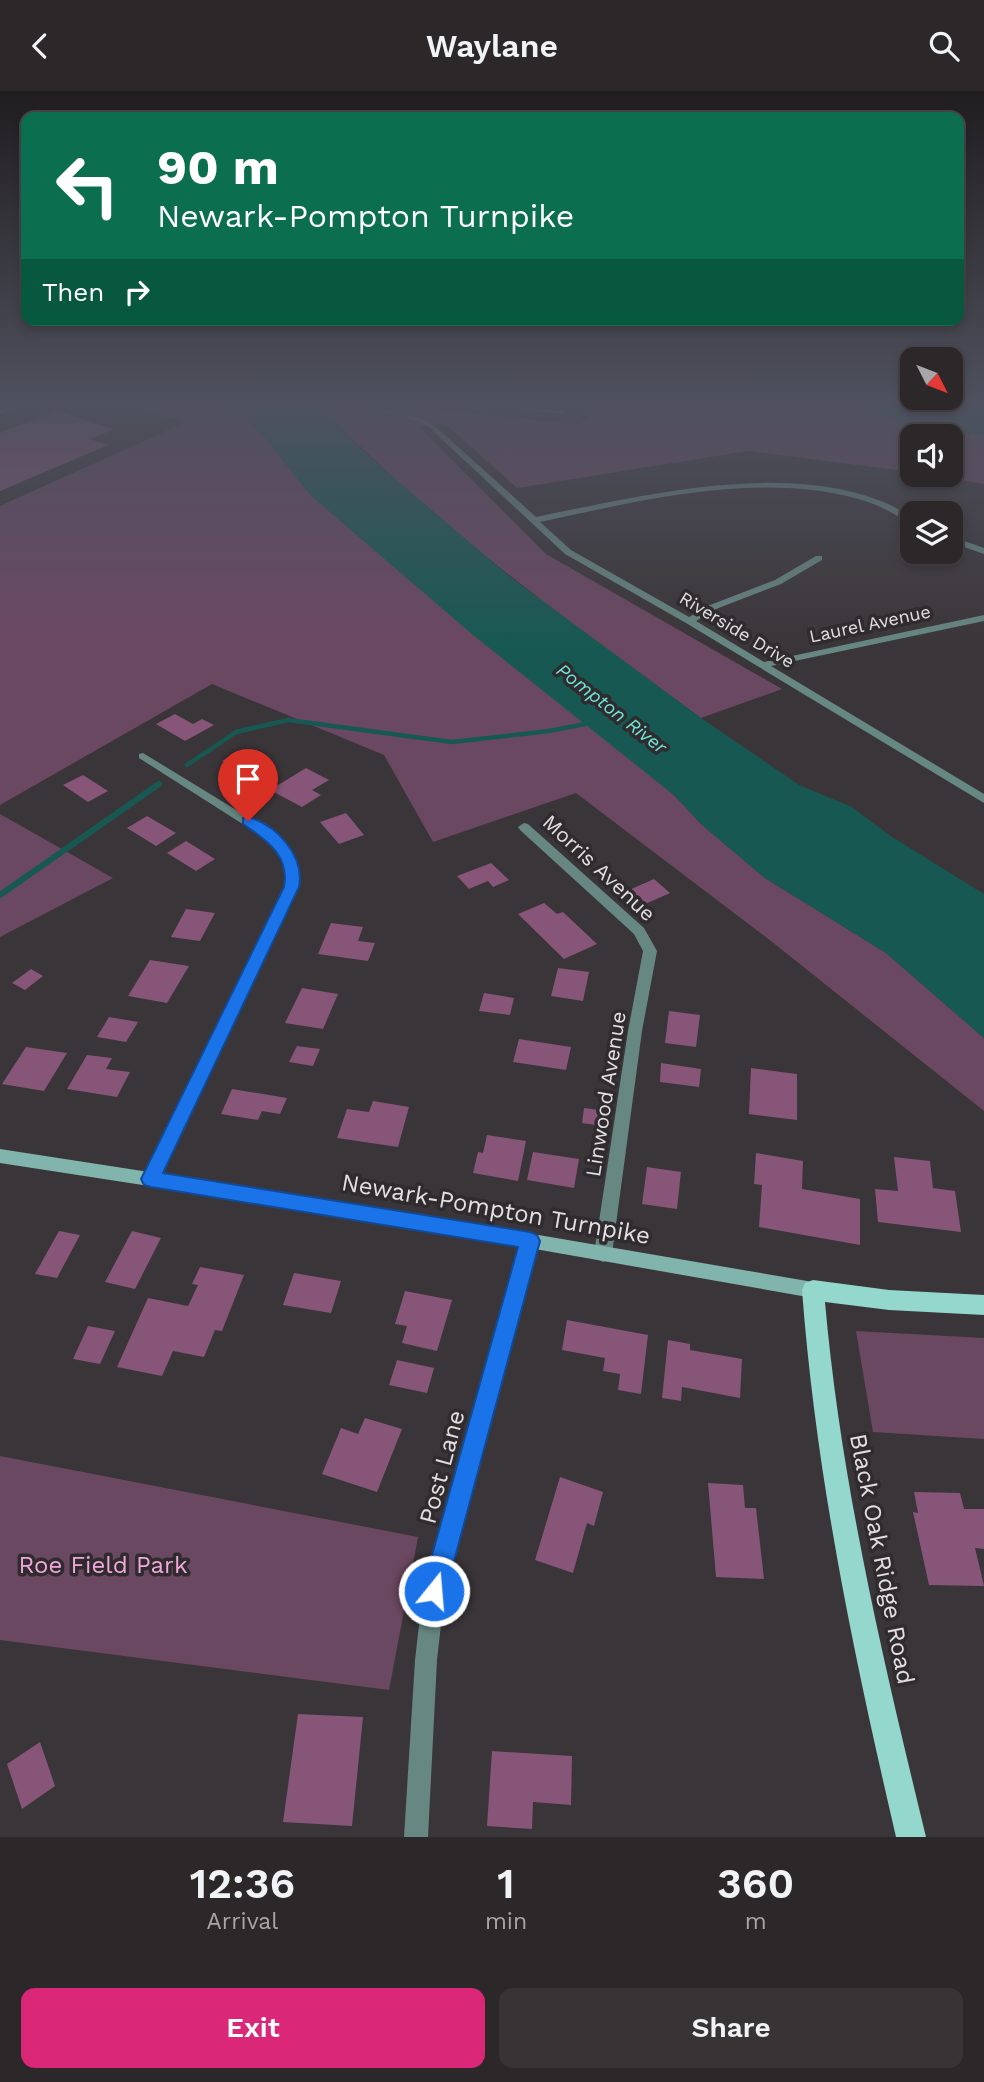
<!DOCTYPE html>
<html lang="en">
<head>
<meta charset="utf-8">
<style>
	:root { --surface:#2c282a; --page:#383436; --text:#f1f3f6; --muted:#a6a6a8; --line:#484447; --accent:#db2777 }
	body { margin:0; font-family:"Work Sans",sans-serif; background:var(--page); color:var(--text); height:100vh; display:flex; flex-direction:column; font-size:26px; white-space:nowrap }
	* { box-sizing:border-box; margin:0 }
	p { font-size:23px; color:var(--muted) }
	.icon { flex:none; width:38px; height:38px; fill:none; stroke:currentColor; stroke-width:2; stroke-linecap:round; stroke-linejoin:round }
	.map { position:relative; height:1746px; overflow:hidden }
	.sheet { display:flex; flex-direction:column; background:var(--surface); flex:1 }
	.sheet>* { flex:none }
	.hud { position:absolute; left:21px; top:21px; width:943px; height:214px; border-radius:14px; box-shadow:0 4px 10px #0003,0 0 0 2px var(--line); background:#0b6e4f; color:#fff; overflow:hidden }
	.needle { width:46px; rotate:132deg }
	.fabs { position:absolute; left:900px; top:256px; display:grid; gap:14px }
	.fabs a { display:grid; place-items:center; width:63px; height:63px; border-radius:14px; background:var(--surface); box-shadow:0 4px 10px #0003,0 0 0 2px var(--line); font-size:35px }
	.pin { position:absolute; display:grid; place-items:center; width:60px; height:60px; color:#fff; margin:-72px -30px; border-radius:50% 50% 50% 0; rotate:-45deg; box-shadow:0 0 7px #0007 }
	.pin .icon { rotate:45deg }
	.me { position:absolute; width:77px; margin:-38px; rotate:17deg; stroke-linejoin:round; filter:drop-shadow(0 0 5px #0008) }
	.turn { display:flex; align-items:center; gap:24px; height:147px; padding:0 21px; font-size:32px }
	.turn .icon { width:91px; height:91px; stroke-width:2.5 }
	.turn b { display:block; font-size:49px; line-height:60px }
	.then { display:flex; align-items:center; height:66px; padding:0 21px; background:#0003; gap:14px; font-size:26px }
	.eta { display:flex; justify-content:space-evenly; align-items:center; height:119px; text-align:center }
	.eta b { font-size:42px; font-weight:600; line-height:49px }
	.primary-button { display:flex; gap:14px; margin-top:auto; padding:14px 21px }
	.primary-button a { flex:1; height:80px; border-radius:14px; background:var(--accent); color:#fff; font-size:28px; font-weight:600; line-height:80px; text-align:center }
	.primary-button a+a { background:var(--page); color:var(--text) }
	header { display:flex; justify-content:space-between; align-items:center; height:91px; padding:0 21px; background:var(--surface); font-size:32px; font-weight:600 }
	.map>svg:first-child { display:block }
</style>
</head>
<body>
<header><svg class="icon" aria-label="back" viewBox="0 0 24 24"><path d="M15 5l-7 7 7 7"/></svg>Waylane<svg class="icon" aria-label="search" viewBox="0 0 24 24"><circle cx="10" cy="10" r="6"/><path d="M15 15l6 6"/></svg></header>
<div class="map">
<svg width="984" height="1746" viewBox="0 0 984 1746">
	<rect width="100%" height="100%" fill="#3a3538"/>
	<path fill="#6b4861" d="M122,313h109l30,29 414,363 26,28 64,54 121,75 98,85v73l-213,-170 -195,-148 -143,49 -49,-87 -172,-71 -212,121v-299l186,-84z
		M319,313h69l191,21 9,-7 -10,-10 14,-4h392v80l-59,-10h25v-38h-38v36l-164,-21 -231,37 -71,-64 -27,3 127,127 236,135 -81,29c-133,-98 -269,-193 -382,-314z
		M0,723l113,64 -113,59z
		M856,1240l128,7v101l-111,-7z
		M0,1365l418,81 -29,153 -389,-50z"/>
	<path fill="#175952" d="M231,313h88l45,48 145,124 192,142 98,67 53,22 40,30 92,57v144l-98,-85 -121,-75 -64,-54 -26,-28 -202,-161 -163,-140 -49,-62z
		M863,313h121v31c-38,-4 -90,-5 -121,-31z"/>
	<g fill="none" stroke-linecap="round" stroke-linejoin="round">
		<path stroke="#175952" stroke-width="4.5" d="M187,674l49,-33 52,-12 164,22 97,-11 36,-7"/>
		<path stroke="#175952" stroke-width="6" d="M0,804l159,-111"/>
	</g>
	<path fill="#865578" d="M56,320l59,18 -25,10 18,6 -108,46v-58z
		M175,623l18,10 9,-5 12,6 -29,16 -29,-17z
		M239,660l29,16 -18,10 -28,-16z
		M306,677l23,12 -17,10 9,5 -19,12 -32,-17z
		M83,684l25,16 -20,11 -25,-17z
		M346,722l18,22 -25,9 -19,-22z
		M147,725l29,17 -20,13 -29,-18z
		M186,750l29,18 -19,12 -29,-18z
		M491,772l18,17 -16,7 -5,-6 -19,8 -12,-13z
		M654,788l16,14 -27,12 -16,-14z
		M544,812l13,11 6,-2 34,32 -33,15 -46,-45z
		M186,818l29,4 -15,28 -29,-4z
		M331,832l32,4 -5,14 17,2 -7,18 -50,-7z
		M150,869l39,6 -22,37 -39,-7z
		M558,877l31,4 -6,29 -32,-5z
		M31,878l12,7 -18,14 -13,-7z
		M302,897l36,6 -15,35 -38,-6z
		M484,902l30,5 -4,17 -31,-4z
		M669,920l31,4 -4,32 -31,-4z
		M109,926l29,5 -12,20 -29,-5z
		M519,948l52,8 -5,23 -53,-8z
		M297,955l23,3 -7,17 -24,-4z
		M26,956l41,6 -23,38 -42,-7z
		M87,964l25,3 -6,11 24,3 -13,25 -50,-8z
		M661,972l40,6 -2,18 -39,-5z
		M751,977l46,6v46l-48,-6z
		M232,998l55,9 -7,16 -18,-3 -4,9 -37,-6z
		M373,1010l36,6 -11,40 -61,-9 10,-29 22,3z
		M584,1017l21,3 -3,15 -20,-3z
		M487,1044l39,6 -8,40 -45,-8 5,-21 5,1z
		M533,1061l46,7 -5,29 -47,-8z
		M756,1062l47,8 -1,28 58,10v46l-101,-18 3,-42 -8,-1z
		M894,1066l36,4 3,27 22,3 6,41 -83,-10 -3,-33 23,2z
		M647,1076l34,5 -4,37 -35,-5z
		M59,1140l21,4 -23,43 -22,-4z
		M132,1140l29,7 -26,51 -30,-7z
		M200,1176l44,8 -22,56 -7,-1 -11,27 -31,-6 -11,25 -45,-9 31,-69 40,8 10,-21 -6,-1z
		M294,1182l47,8 -10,32 -48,-8z
		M405,1200l47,9 -15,51 -35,-8 5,-17 -12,-2z
		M567,1229l81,15 -7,59 -23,-4 2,-16 -17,-3 2,-13 -43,-8z
		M88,1235l27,5 -15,33 -27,-5z
		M668,1249l22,4v6l52,9 -2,39 -58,-11 -1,14 -19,-3z
		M397,1269l37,8 -7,25 -38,-8z
		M365,1327l37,11 -25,63 -55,-18 19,-46 17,6z
		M560,1386l43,15 -9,34 -7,-3 -14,50 -38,-13z
		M708,1392l35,2 2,23h11l8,71 -48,-2z
		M914,1401l46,1 4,16h20v40l-9,-1 9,38 -55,-1 -16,-73 5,1z
		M298,1623l65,3 -11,109 -69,-4z
		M40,1651l15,44 -33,23 -15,-45z
		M492,1660l80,5 -1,49 -38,-3 -1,27 -45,-3z"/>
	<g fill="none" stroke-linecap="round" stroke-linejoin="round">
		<path fill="#678782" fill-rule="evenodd" d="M351,313h9l65,16 14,9 -5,1 -13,-8z
			M483,313h17l65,8 -3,2z"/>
		<path fill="#678782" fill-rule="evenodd" d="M17,313h10l-27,10v-4z
			M436,336l100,90c102,-21 242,-55 342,-17 12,4 23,11 34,16v7c-15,-6 -28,-16 -44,-21 -102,-33 -225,-2 -328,20l31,28 118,67 21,-12 65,-25 41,-24h6v4l-41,24 -65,25 -20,12 68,41 220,-47v6l-213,45 213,128v9l-298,-180 -121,-69 -132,-123v-4z
			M950,445l34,12v6l-34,-12z
			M143,662l136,83 17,25 3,26 -140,292 -2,5 -6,2 -6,-2 -2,-5 142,-292c2,-18 -2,-31 -14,-45l-132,-84v-4z
			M524,732l4,1 116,104 13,23 -15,80 -30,223 -3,5 -6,3 -6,-3 -3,-5 34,-223 15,-80 -9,-17 -114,-104 -2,-3z
			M530,1143l6,2 3,5 -94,349 -8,70 -9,177h-24l11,-177 8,-70 98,-349 3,-5z"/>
		<path fill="#80b4ac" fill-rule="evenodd" d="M0,1058l382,59 431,74 6,2 3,6 -3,6 -6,2 -431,-76 -382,-59z"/>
		<path fill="#93d7cd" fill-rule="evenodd" d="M813,1189l76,10 95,5v20l-95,-5 -64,-8c16,181 58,358 101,535h-30c-42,-181 -80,-361 -94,-547l3,-7z"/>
	</g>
	<linearGradient id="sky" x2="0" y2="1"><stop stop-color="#201d1f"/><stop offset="0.56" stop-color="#4f515e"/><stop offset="1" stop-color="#4f515e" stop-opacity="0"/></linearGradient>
	<rect width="984" height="557" fill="url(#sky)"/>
	<path fill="#1a73e8" stroke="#114b97" stroke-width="2" d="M248,726c29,8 57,39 51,70l-136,286 367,59 7,3 3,6 -94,350 -4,8 -8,4 -9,-4 -3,-8 96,-344 -367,-60 -7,-2 -3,-6 143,-292c6,-32 -18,-47 -41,-63v-6z"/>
	<g text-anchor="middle" stroke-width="7" stroke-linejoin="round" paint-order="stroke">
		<g font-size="18" fill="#e2dfe1" stroke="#2f2b2e">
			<text transform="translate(870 533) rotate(-12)" y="6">Laurel Avenue</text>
			<text transform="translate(737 539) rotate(31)" y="6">Riverside Drive</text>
		</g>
		<g font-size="19" font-style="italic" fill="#6be5d6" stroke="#2f2b2e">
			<text transform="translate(612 617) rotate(38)" y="7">Pompton River</text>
		</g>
		<g font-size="21" fill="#e2dfe1" stroke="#2f2b2e">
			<text transform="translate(599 777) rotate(43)" y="7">Morris Avenue</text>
			<text transform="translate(606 1003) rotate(-81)" y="7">Linwood Avenue</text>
		</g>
		<g font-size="24" fill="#e2dfe1" stroke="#2f2b2e">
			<text transform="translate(496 1118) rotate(10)" y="8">Newark-Pompton Turnpike</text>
			<text transform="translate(442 1376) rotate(-75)" y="8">Post Lane</text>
			<text transform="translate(882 1468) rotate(79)" y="8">Black Oak Ridge Road</text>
		</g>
		<g font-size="24" fill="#f1a6dc" stroke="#2f2b2e">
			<text x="103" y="1482">Roe Field Park</text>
		</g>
	</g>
</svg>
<div class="fabs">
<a><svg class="needle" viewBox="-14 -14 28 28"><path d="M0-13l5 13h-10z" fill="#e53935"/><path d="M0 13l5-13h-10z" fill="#a6a6a8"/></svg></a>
<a><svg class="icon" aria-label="sound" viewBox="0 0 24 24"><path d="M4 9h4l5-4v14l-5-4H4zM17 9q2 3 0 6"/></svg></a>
<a><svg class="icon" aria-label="layers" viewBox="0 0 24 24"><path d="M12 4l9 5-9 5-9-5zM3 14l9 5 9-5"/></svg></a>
</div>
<div class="pin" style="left:248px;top:730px;background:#d93025"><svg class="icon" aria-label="arrive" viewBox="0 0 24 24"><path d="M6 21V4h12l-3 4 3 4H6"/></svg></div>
<svg class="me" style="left:434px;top:1500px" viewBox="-20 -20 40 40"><circle r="17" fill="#1a73e8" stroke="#fff" stroke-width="3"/><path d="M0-11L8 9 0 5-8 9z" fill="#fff"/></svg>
<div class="hud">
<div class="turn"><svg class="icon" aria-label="left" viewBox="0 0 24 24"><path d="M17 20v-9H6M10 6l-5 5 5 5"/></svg><div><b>90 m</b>Newark-Pompton Turnpike</div></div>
<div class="then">Then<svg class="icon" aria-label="right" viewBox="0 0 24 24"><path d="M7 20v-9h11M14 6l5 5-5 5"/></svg></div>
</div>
</div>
<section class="sheet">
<div class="eta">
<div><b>12:36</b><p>Arrival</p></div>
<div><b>1</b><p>min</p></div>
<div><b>360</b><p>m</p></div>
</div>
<div class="primary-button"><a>Exit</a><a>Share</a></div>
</section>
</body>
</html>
